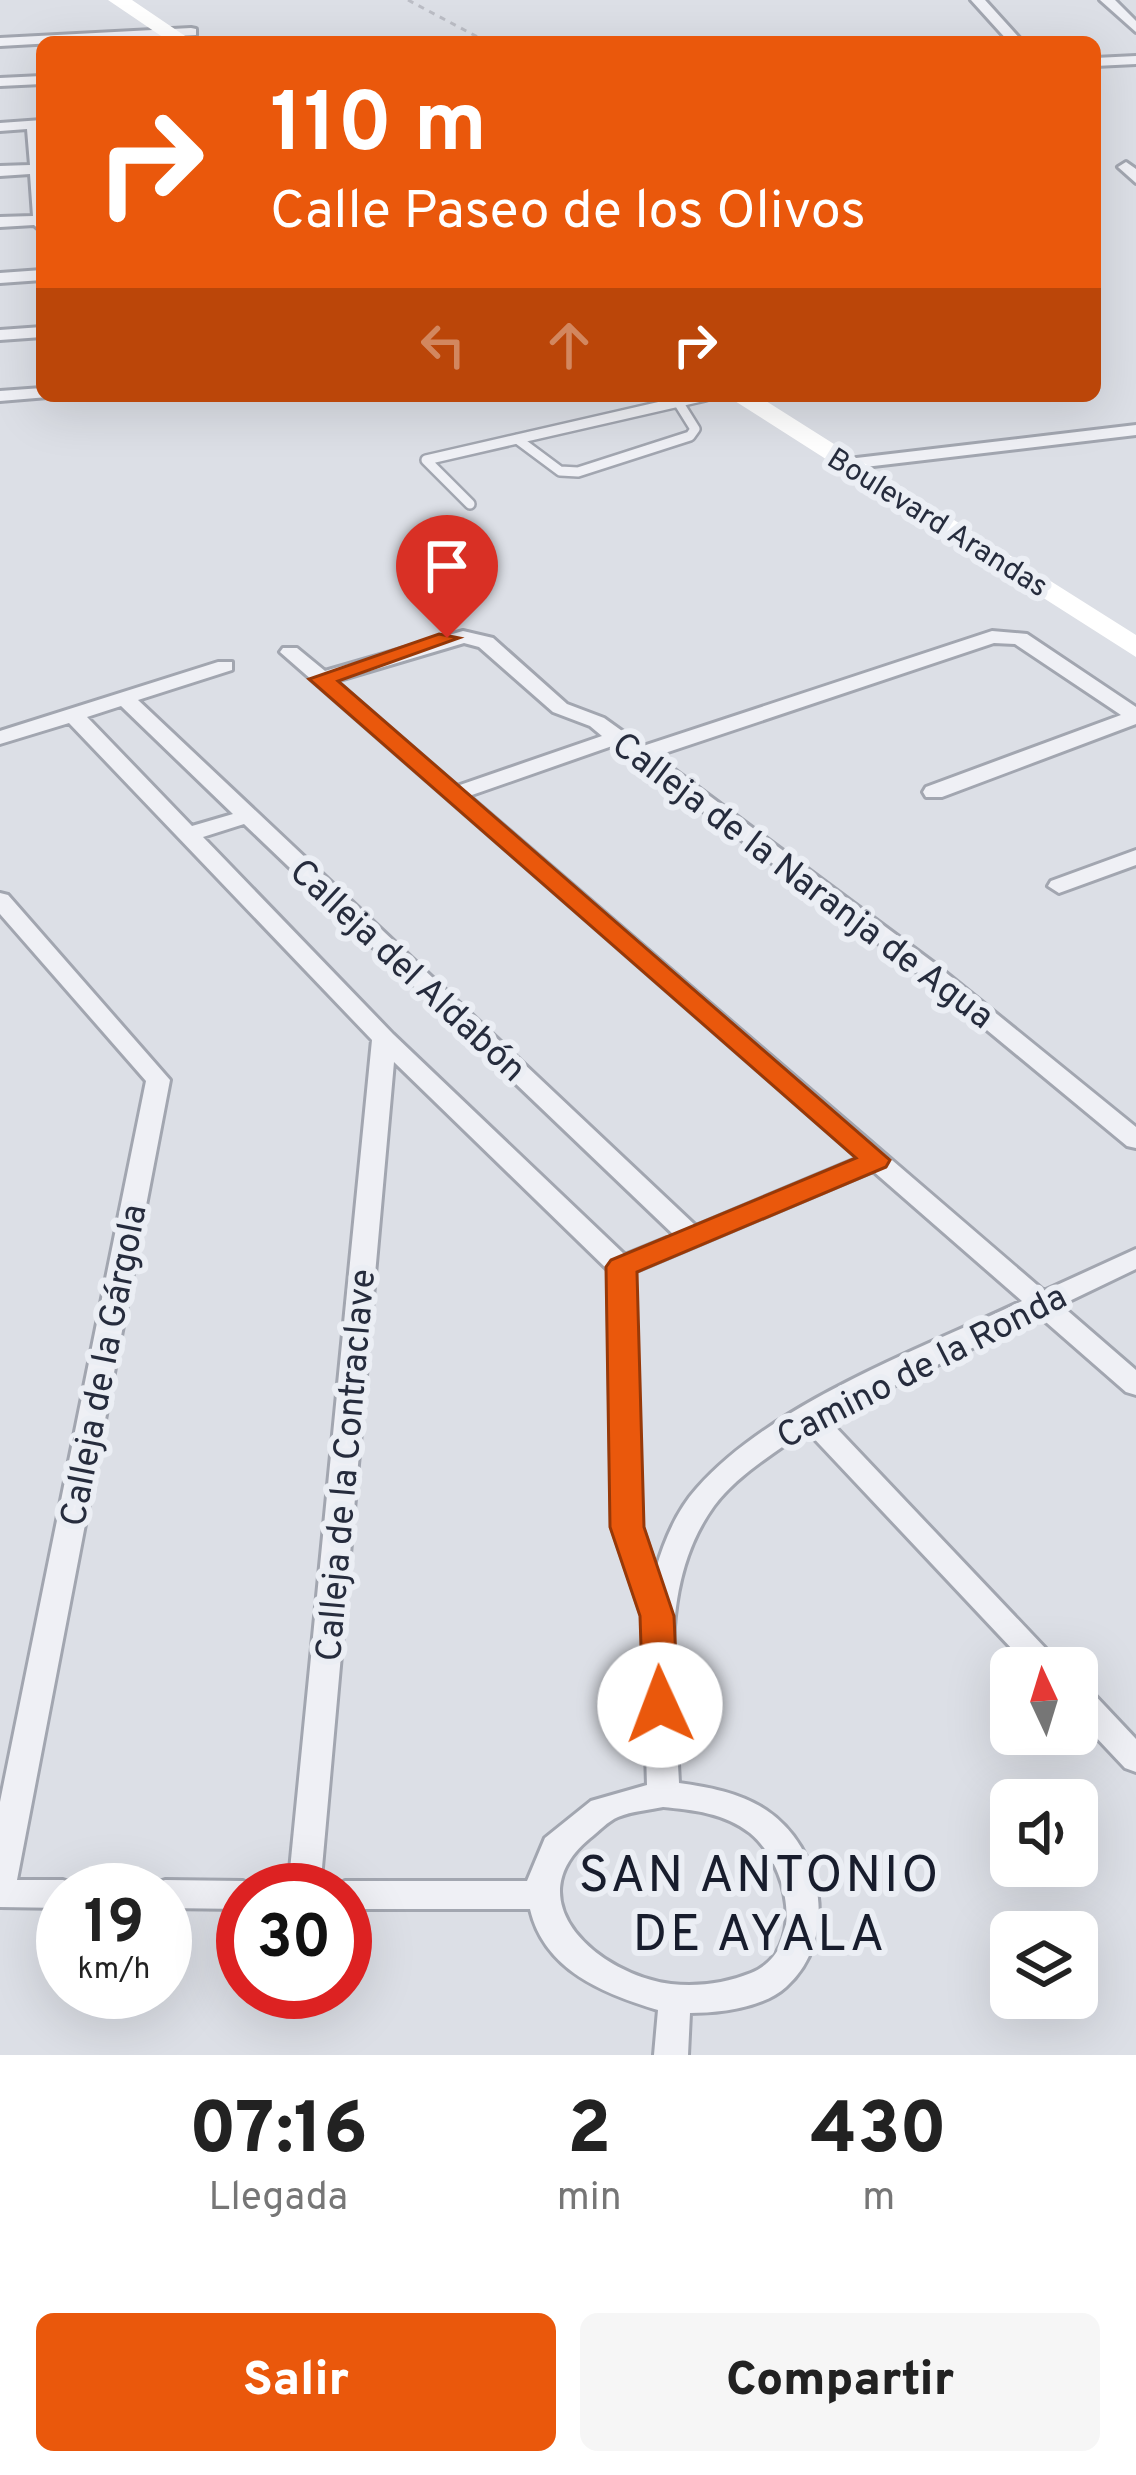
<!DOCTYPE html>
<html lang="es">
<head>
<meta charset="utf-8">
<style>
	:root { --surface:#fff; --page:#f6f6f6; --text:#222; --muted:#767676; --accent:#ea580c }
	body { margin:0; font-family:Overpass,sans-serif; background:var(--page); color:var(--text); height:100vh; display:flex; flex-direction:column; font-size:45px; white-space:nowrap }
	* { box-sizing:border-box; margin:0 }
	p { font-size:39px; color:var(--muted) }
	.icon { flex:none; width:66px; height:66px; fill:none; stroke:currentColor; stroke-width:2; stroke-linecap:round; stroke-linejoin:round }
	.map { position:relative; height:2055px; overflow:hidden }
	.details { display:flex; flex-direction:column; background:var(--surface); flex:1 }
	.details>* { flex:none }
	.hud { position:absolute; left:36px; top:36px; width:1065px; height:366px; border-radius:18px; box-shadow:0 12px 48px #0002; background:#ea580c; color:#fff; overflow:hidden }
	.needle { width:78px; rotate:356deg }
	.controls { position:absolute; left:990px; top:1647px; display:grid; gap:24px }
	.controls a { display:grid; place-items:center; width:108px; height:108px; border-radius:18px; background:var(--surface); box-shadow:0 12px 48px #0002; font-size:60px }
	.speed { position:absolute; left:36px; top:1863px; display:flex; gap:24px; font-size:60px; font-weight:700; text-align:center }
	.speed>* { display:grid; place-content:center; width:156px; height:156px; border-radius:50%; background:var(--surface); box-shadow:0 12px 48px #0002; line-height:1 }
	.speed small { font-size:30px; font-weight:400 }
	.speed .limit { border:18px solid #d22; background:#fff; color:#111 }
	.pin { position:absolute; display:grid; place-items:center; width:102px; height:102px; color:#fff; margin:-123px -51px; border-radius:50% 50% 50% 0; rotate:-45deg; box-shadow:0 0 12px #0007 }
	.pin .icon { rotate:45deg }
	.me { position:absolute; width:132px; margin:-66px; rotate:358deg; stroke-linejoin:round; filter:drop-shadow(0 0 9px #0008) }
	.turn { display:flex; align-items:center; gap:42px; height:252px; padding:0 36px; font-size:54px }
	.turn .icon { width:156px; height:156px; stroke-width:2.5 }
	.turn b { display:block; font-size:84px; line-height:102px }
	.lanes { display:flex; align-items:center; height:114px; padding:0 36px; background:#0003; justify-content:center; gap:60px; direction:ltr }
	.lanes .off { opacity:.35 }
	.eta { display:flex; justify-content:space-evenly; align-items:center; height:204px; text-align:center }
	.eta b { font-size:72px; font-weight:800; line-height:84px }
	.primary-button { display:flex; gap:24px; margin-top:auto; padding:24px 36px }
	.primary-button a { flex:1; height:138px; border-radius:18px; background:var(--accent); color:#fff; font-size:48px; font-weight:800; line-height:138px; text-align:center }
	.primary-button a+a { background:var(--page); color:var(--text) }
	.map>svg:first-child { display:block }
</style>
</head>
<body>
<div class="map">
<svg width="1136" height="2055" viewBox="0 0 1136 2055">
	<rect width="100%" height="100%" fill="#dcdfe6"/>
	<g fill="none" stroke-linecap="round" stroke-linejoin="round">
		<defs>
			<path id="lane" d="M517,439l43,32 18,1 112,-36 5,-7 -15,-24
				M470,504l-44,-44 279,-64"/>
			<path id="street" d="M971,0h14l38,42h-14z
				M1100,0h15l21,21v11z
				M191,28l5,1v6l-196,11v-8z
				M1136,56v8l-41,2v-8z
				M42,76v8l-42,2v-8z
				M42,120v112l-8,-7 -34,2v-10l33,-1 -3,-42 -30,2v-10l30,-1 -3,-36 -27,2v-8z
				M1126,162l10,7v14l-18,-16z
				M42,270v10l-42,3v-10z
				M42,327v10l-42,3v-10z
				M42,388v8l6,1 -48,4v-10z
				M1136,425v10l-288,34 -9,-5 9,-5z
				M463,631l30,7 74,66 37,14 39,28 349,-115 35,3 109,73v17l-194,73h-16l-3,-5 3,-5 195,-72 -106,-71 -21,-1 -338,113 278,207 202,164v21l-9,-2 -209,-173 -303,-228 -146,51 575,495 92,-42v20l-75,36 75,65v25l-10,-3 -87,-76 -212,102 237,250h-34l-224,-238c-31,23 -69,45 -92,76 -58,80 -39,185 -35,277 29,4 62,10 87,27 57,38 74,128 20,177 -23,21 -67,26 -96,26l-2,42h-34l4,-45c-54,-16 -114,-40 -128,-101h-185v-19h-14l14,-9h182l18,-43 46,-37 56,-16 -5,-169 -30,-89 -4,-257 -214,-208 -74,828h-32l84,-850 -303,-317 -69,21v-13l218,-69h14v8l-94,30 558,526 162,-68 -578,-506 3,-4h14l28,23zM464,643l15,4 74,65 37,14 12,10 -145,50 -121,-105zM121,706l112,108 -41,12 -105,-109zM244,824l430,411 -49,20 -232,-221 -190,-197zM873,1171l149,130c-103,49 -249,101 -325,187 -20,22 -33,53 -41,81l-14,-42 -8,-255zM663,1807c30,3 62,6 87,26 37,30 59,116 1,140 -25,10 -52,14 -80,11 -71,-9 -157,-82 -82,-145 9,-7 19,-18 29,-22 14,-6 31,-7 45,-10z
				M1136,850v15l-77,28 -11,-7 3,-5z
				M0,893l8,2 162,185 -153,800h46l12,4 3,6h-15v18l-63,-1v-105l146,-721 -146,-167z
				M1077,1685l11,3 48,51v33l-11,-4 -48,-51z
				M165,1880l78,1 14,9h-14v19l-78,-1v-18h-15l3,-6z"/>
		</defs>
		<use href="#lane" stroke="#a2a6b0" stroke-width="14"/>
		<use href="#street" stroke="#a2a6b0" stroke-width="6"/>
		<path stroke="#bbbdc5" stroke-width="3" stroke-dasharray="6 6" stroke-linecap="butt" d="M408,0l79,42"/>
		<use href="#lane" stroke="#eff0f5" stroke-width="9"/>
		<use href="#street" fill="#eff0f5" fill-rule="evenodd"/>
		<path fill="#fff" fill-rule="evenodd" d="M108,0h24l62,42h-24z
			M727,396h31l378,239v22z"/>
	</g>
	<path fill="#ea580c" stroke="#983908" stroke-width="3" d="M439,634l20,4 -121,43 552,479 -4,7 -249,105 7,255 30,89 4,89 -5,10h-25l-5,-10 -3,-89 -30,-89 -4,-260 5,-7 245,-102 -547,-479z"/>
	<g text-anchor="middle" stroke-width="12" stroke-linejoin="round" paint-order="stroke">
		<g font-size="30" fill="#262c3d" stroke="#ebeef4">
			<text transform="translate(938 522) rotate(32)" y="10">Boulevard Arandas</text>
		</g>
		<g font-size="36" fill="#262c3d" stroke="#ebeef4">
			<text transform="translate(804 879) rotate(37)" y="13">Calleja de la Naranja de Agua</text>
			<text transform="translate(409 969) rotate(43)" y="13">Calleja del Aldabón</text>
			<text transform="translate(102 1365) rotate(-79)" y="13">Calleja de la Gárgola</text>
			<text transform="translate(921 1365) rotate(-27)" y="13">Camino de la Ronda</text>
			<text transform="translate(344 1465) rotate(-85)" y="13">Calleja de la Contraclave</text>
		</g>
		<g font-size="51" letter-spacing="3" fill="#181d2d" stroke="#ebeef4">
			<text x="760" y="1891">SAN ANTONIO<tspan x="760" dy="59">DE AYALA</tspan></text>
		</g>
	</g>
</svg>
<div class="controls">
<a><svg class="needle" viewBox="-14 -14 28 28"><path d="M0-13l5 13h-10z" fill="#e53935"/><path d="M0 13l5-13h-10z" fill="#767676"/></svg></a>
<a><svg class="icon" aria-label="sound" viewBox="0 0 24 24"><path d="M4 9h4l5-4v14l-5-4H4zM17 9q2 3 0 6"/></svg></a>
<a><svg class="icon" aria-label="layers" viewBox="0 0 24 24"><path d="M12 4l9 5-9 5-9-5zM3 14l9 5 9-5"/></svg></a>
</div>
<div class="speed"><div>19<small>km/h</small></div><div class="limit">30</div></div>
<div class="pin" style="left:447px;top:638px;background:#d93025"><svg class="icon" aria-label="arrive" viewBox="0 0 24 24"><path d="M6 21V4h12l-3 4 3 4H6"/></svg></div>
<svg class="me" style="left:660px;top:1705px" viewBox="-20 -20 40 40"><circle r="19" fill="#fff"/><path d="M0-13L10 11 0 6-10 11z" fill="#ea580c"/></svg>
<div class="hud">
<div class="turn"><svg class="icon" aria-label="right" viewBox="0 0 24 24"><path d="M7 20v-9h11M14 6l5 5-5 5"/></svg><div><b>110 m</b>Calle Paseo de los Olivos</div></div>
<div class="lanes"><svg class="icon off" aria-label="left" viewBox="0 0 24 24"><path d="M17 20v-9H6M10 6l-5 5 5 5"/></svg><svg class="icon off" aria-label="ahead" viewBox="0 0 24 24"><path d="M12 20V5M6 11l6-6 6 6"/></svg><svg class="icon" aria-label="right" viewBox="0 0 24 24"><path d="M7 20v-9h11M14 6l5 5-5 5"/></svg></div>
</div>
</div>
<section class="details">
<div class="eta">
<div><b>07:16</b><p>Llegada</p></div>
<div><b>2</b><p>min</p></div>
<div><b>430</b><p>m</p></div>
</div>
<div class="primary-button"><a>Salir</a><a>Compartir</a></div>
</section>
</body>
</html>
